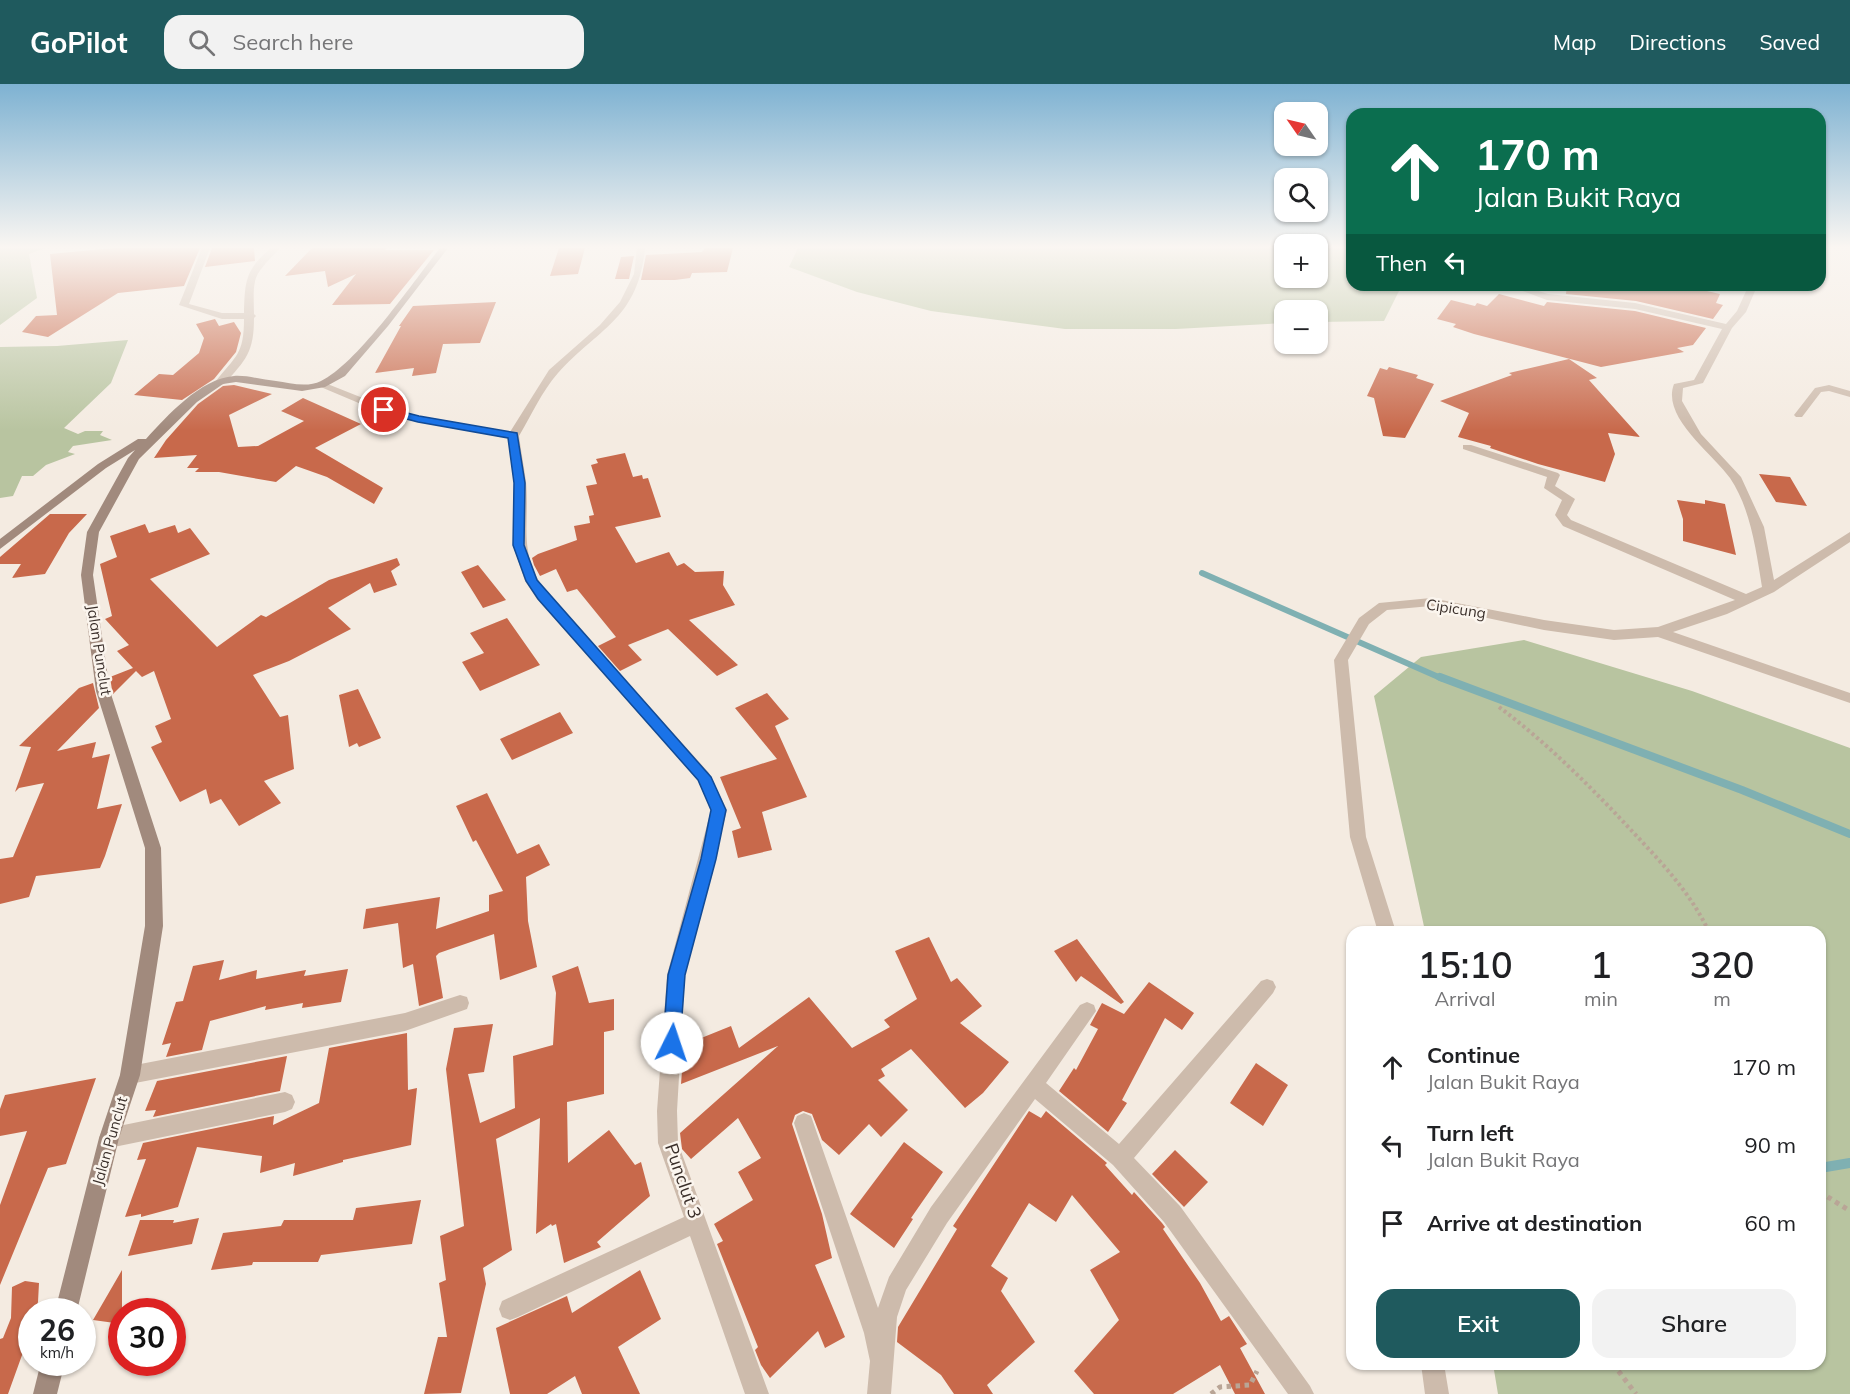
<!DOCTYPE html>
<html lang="en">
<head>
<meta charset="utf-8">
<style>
	:root { --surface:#fff; --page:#f2f2f2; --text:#202124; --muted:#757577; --accent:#1f5a5e }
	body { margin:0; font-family:Mulish,sans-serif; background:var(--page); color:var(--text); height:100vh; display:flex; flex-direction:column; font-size:22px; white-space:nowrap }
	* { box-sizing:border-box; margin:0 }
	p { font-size:20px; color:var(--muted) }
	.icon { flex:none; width:33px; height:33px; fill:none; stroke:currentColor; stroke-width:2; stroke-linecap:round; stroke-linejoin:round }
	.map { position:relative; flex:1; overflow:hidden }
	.details { position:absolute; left:1346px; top:842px; width:480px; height:444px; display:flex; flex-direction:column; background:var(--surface); border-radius:18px; box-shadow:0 2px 4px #0004 }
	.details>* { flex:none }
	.top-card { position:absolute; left:1346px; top:24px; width:480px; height:183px; border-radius:18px; box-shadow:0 2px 4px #0004; background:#0b6e4f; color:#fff; overflow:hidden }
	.needle { width:39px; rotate:304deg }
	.controls { position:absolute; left:1274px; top:18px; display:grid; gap:12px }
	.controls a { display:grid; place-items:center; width:54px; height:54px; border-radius:12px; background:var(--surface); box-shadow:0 2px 4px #0004; font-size:30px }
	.speed { position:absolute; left:18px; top:1214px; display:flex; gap:12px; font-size:30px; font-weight:700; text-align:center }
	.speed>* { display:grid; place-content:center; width:78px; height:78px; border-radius:50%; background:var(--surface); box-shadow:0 2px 4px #0004; line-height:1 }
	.speed small { font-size:15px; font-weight:400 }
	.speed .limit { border:9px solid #d22; background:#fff; color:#111 }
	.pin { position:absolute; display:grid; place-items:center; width:51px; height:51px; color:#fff; margin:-26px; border:3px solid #fff; border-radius:50%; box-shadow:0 2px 6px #0007 }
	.me { position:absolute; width:66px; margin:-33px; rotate:4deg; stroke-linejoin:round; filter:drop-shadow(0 0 4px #0008) }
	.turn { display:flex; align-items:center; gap:21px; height:126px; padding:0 30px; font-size:27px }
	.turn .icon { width:78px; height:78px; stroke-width:2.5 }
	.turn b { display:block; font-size:42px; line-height:51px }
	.then { display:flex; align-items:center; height:57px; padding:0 30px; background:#0003; gap:12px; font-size:22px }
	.eta { display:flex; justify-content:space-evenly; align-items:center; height:102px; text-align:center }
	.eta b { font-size:36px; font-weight:600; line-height:42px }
	.cta { display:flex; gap:12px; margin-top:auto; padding:12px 30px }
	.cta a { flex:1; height:69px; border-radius:18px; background:var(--accent); color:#fff; font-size:24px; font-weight:600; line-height:69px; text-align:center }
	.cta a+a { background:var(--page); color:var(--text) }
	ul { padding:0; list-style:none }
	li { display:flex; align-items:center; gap:18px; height:78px; padding:0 30px }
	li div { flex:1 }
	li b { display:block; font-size:22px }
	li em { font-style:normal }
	header { display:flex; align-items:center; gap:36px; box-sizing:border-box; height:84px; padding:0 30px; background:var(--accent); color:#fff }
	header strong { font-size:28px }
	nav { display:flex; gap:33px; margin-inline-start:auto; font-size:21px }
	.search { width:420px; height:54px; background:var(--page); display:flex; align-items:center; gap:15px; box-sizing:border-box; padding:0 21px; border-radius:18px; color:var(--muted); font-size:22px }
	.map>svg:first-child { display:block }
</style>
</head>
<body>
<header>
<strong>GoPilot</strong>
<div class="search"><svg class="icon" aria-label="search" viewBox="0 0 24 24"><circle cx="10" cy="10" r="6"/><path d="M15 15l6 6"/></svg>Search here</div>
<nav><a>Map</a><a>Directions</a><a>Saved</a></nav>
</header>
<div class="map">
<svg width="1850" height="1310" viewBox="0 0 1850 1310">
	<rect width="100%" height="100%" fill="#f4ebe1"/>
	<path fill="#b8c4a0" d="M0,164h45l-16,6 8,44 -37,27z
		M798,164h486v30h33v-30h34l1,37h46l1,6 -15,30 -67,1v-12h-33v13l-108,6h-111l-134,-18 -74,-19 -68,-25z
		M128,256l-17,43 -47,45 14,6 7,-3h18l-3,4 12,5 -39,6 -5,6 7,2 -29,11 -13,11h-11l-9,20 -13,2v-151l57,-1z
		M1524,556l168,51 158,57v646h-352l-5,-30h327v-432l-395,-1 -51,-235 47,-39z"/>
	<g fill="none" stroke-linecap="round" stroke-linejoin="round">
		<path stroke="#7fb0b2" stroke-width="6" d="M1202,489l241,106"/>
		<path stroke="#7fb0b2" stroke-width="8" d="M1440,593l302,113 108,44"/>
		<path stroke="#7fb0b2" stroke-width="10" d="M1820,1084l30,-5"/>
	</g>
	<path fill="#c8694b" d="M114,164h86l-16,38 -66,7 -70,44 -26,-5 14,-16 21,-1 -7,-61z
		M212,164h42l1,13 -50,6z
		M312,164h75l-2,2h49l-44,54 -58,1 24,-31 -28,13 -3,-16 -40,5z
		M559,164h26l-7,26 -28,2z
		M705,164h28l-6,24 -35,1 -2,5 -15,2h-34l5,-25 56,-3z
		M634,172l-5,23h-14l6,-22z
		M1567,201h101l25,5 1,-2 26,6 -4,9 7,2 -10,14 -77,-18 -70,-7z
		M1499,210l45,12 3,-4 88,9 71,17 -13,17 -16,3 7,4 -83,15 -127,-33 -21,-7 3,-3 -19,-5 14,-19 24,6 2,-3 10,3z
		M496,218l-16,41 -37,1 -7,29 -24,3 2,-8 -39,5 26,-47h-2l14,-20z
		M215,235l4,7 15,-4 7,11 -5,19 -22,27 -32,21 -48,-5 25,-21 14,1 26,-22 5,-15 -8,-14z
		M1569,275l28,19 -8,2 51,57 -32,-4 7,21 -10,28 -67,-18 -48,-16 1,-2 -33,-9 11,-24 -29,-12 72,-26 -3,-2z
		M1389,283l29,8 -2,3 18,6 -29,54 -22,-2 -9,-38 -7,-2 13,-28 7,2z
		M234,301l38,9 -43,21 9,32 20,-1 46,-25 -23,-10 22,-13 58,26 -46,24 68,40 -9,16 -47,-27 -31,-11 -20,16 -57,-10h-24l4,-4h-12l10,-13 -43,3 12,-18 32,-36 25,-18z
		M625,369l8,24 9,-2 1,4 5,-1 13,39 -46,10 21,36 33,-11 8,14 7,-3 11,9 29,-1 -1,14 12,20 -46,15 49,45 -21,11 -49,-47 -40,16 14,15 -22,11 -22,-25 18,-9 -39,-48 -10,3 -11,-23 -16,7 -6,-11 -2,-7 6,-4 39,-14 -3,-14 16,-3 -1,-7 5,-1 -8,-29 11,-2 -6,-19 7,-2 -2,-4z
		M1759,390l31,3 17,29 -31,-4z
		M1677,416l28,4v-4l20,4 11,51 -53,-14v-22z
		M50,430h37l-18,19 -24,41 -33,4 9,-14h-21v-7z
		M145,440l4,9 26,-8 3,8 12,-5 20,26 -60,25 67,68 44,-32 5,2 63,-37 68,-22 3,7 -9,6 6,14 -23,8 -4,-10 -42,25 23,21 -62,32 -36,14 27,42 8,-2 6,54 -30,12 17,22 -42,23 -18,-27 -11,5 -4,-15 -26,13 -5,-9 -24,-46 11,-5 -7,-16 16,-7 -17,-48 -12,6 -6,-6 -23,23 -1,-4 -2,-13 23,-9 -16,-17 12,-6 -24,-26 7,-3 -12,-52 17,-7 -7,-21z
		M478,481l28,35 -23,8 -22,-36z
		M507,534l33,47 -60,26 -18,-29 22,-9 -14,-20z
		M93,599l6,25 -42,43 39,-9 -4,16 18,-4 -13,55 25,-5 -17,52 -5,12 -64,8 -7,21 -29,7v-45l13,-2 31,-74 -25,5 -4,4 16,-45 -12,-1 60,-58z
		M358,605l23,49 -22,9 -2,-4 -8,4 -10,-52z
		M767,609l22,26 -14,7 32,71 -45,15 10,38 -34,8 -6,-27 9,-3 -21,-51 57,-18 -42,-51z
		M560,628l13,21 -61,27 -12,-21z
		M487,709l30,61 22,-10 11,21 -24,12 2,44 9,46 -37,13 -6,-46 -55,19 -3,3 7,42 -24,8 -6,-42 -10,4 -5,-45 -35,6 3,-20 74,-12 -4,32 53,-18v-16l14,-4 -27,-51 -3,2 -17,-36z
		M929,853l22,45 6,-4 25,28 -22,17 49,39 -26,31 -18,15 -54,-59 -30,20 4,7 -7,4 30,30 -27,27 -12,-13 -30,31 -17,-15 -10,-26 -9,-3 -8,4 -3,9 30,90 10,44 -17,7 30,72 -20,11 -7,-17 -48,47 -9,-13 -6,-15 3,-3 -41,-103 6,-3 -9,-17 39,-24 -15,-28 23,-14 -23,-40 -47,41 -9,-10 -2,-16 98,-87 -97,38 1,-13 8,-7 -6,-19 47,-19 8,22 70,-51 43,51 38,-21 -6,-7 33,-21 -22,-48z
		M1077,855l47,63 -3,2 -40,-28 -5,6 -22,-31z
		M224,876l-5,20 38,-10 -1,9 50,-9 -2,6 44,-7 -7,33 -39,6 1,-5 -38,7 1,-4 -56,15 -8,29 -36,7 5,-14 -9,2 14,-43 7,-1 10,-35z
		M578,882l11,37 25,-4v31l-10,2v62l-37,8 1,61 41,-33 26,35 6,-3 9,34 -53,46 4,5 -37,16 -8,-39 -4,2 -1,-2 -15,10 4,-116 -44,21 16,111 -29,18 3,16 -25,109 -37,1 14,-57h9l-8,-54 7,-3 -6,-44 24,-10 -18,-157 8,-41 39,-4 -9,48 -16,2 12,49 35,-15 -2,-52 40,-11 3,-52 -4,-17z
		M1149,898l45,31 -12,17 -17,-12 -43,82 5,3 -19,29 -49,-41 15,-23 2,2 22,-41 -8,-4 12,-22 22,11z
		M407,949l1,57 9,-2 -6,57 -68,15v2l-50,14 2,-13 -35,10 2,-17 -65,-9 -19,60 -37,10v-3l-16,3 21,-58 -9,1 6,-17 131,-27 -1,9 46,-22 10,-55z
		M287,972l-7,35 -127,26 3,-7 -11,1 12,-30z
		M1256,979l32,22 -25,41 -33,-23z
		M96,994l-30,86 -18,4 -48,117v-80l27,-74 -27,5v-27l5,-14z
		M1029,1027l12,7 5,-7 61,52 -2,2 27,30 2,-3 28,31 3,4 -2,2 37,54 21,38 8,-5 18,28 -7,4 25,46h-30l-15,-29 -47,29h-79l-20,-23 45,-51 -29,-50 30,-18 -48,-57 -16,27 -27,-19 -38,63 17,12 -7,13 34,51 -48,43 6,9h-39l-13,-19 -44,-33 1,-15 59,-98 -4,-3z
		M904,1058l39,30 -32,46 2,1 -19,29 -44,-34z
		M1175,1066l33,32 -24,25 -32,-33z
		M421,1116l-9,44 -91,11 -3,7h-65l-1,3 -41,5 12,-37 58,-7 3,-6h69l3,-12z
		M199,1134l-7,26 -64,12 12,-36h34l-1,3z
		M122,1186v54l-29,-4z
		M640,1186l21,49 -43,28 22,47h-58l-7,-18 -28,18h-37l-14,-66 71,-32 5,17z
		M25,1197l14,2 -1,19 -3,9h-3v8l-6,15 4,-1 -22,61h-8v-55l3,-1 8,-20 1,-31z"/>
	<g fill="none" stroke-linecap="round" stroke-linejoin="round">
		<path stroke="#b9a596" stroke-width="4" stroke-dasharray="3 3" stroke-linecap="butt" d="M1499,623c48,36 91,79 132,123 29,31 60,63 78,102"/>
		<path stroke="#b9a596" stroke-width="5" stroke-dasharray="4.5 4.5" stroke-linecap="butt" d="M1820,1108l30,19
			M1613,1280l23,30
			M1211,1310l9,-7 30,-2 7,-14"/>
		<path fill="#cdbbac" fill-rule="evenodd" d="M1829,301l21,6v6l-21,-6 -8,1 -19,25h-6l-2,-2 21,-27z"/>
		<path fill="#cdbbac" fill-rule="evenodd" d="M202,164h8l-21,56 33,9h22c1,-32 1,-43 27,-65h9c-27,29 -27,26 -26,66l2,2 -2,2c0,34 -8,42 -30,66l-4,1 -5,-3c21,-26 29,-28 29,-63h-22l-43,-14z
			M637,164h8c-7,71 -45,79 -87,125 -16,18 -27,43 -39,63 2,15 5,31 7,46 4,44 -9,72 21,111l162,180 18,37 -42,165 -8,136 1,32 91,251h-24l-55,-158 -172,81 -8,3 -8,-3 -3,-8 3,-8 182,-84 -26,-74 -1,-32 10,-136 44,-165 -13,-30 -161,-181 -12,-18 -12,-36 1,-62 -6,-45 -90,-16 -38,-10 -64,-27 9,-2 63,25 31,8 91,16 39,-62 51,-45 20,-23 14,-28z
			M1506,201h14l28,9 87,9 91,21 11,-13 10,-22h6l2,2 -9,21 -14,16 -29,55 -20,5 -1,13 19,33 40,43 23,50 10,53 76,-48v10l-76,50 -47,22 -54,18 177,61v10l-192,-66 -44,3 -70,-10 -113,-24 -44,4 -18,14 -21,36 18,177 30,95h-18l-28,-95 -16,-177 25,-42 20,-15 52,-5 113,22 70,10 44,-3 77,-27 -172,-74 -8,-11 7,-15 -18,-12 3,-11 -84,-28v-4h8l87,28 2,2 -5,11 20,13 -8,16 4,5 175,74 16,-7c-6,-36 -11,-78 -32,-109 -17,-24 -69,-61 -56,-94l20,-4 28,-51 -87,-20 -88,-9z
			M1267,895l6,2 3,6 -3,6 -139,165 46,48 130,180 4,8h-26l-124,-172 -51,-57 -78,-66 -88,124 -41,67 -9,27 -6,77h-24l3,-33 -6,-28 -70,-210 3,-7 7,-3 7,3 67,192 11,-31 42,-70 149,-202 7,-3 7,3 2,6 -50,72 73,61 142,-163z
			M460,911l7,2 2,6 -2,6 -62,22 -275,53 -7,-2 -3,-7 3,-7 7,-2 275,-53z
			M285,1008l7,3 3,7 -3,7 -7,3 -176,36 -7,-3 -3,-7 3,-7 7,-3z
			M1421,1280h23l5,30h-24z"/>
		<path fill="#a18a7d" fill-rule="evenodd" d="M440,164h8l-60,78 -43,50 -20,11 -23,4 -66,-9 -13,2 -26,18 -58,57 -40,73 -6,43 17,116 51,157 2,78 -23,149 -21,63 -42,173h-22l44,-173 21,-63 25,-149v-78l-49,-157 -15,-116 6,-43 41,-74 7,-8 -29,18 -106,81v-10l98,-75 40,-25h8c22,-24 54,-60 88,-63 13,-1 29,4 42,5 14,2 31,7 45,0 37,-18 92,-99 119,-133z
			M41,1278h24l-8,32h-24z"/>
	</g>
	<linearGradient id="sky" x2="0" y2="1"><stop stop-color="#7eb2d2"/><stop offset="0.47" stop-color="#faf6f2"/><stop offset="1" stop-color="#faf6f2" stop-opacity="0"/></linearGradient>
	<rect width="1850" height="347" fill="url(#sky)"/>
	<path fill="#1a73e8" stroke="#114b97" stroke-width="1.5" d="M384,323l35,9 98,17 8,50 -1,62 13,35 174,197 15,33 -10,49 -31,116 -5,68 -2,6 -6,2 -7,-2 -2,-6 5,-68 33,-116 10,-49 -13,-30 -160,-181 -12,-18 -13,-36 1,-62 -6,-45 -90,-16 -38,-10 -1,-2z"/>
	<g text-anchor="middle" stroke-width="5" stroke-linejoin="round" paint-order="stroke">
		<g font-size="15" fill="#3b302b" stroke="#fbf5ee">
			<text transform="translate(1456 525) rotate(9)" y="5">Cipicung</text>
			<text transform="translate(99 566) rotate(81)" y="5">Jalan Punclut</text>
			<text transform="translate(110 1057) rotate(-74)" y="5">Jalan Punclut</text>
		</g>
		<g font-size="18" fill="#3b302b" stroke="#fbf5ee">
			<text transform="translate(683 1097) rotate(71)" y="6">Punclut 3</text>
		</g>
	</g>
</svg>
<div class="controls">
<a><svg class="needle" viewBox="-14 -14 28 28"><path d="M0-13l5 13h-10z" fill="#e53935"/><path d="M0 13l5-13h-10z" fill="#757577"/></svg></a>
<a><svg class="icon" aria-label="search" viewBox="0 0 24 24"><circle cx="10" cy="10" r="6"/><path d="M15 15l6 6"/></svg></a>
<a>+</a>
<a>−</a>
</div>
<div class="speed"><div>26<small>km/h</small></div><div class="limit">30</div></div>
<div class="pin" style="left:384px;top:326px;background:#d93025"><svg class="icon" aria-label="arrive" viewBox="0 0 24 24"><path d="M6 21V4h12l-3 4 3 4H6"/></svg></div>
<svg class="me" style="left:672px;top:959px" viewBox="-20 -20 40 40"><circle r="19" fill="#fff"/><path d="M0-13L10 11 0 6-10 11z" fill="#1a73e8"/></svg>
<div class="top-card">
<div class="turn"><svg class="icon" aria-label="ahead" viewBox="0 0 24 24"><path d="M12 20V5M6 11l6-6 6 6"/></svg><div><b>170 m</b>Jalan Bukit Raya</div></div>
<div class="then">Then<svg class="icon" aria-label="left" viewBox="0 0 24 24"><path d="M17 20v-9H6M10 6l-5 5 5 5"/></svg></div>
</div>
<section class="details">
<div class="eta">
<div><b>15:10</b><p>Arrival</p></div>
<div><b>1</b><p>min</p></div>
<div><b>320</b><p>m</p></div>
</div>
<ul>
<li><svg class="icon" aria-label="ahead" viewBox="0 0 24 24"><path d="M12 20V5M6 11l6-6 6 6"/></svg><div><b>Continue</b><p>Jalan Bukit Raya</p></div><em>170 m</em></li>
<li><svg class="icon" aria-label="left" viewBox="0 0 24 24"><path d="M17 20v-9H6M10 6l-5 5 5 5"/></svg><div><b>Turn left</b><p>Jalan Bukit Raya</p></div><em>90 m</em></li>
<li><svg class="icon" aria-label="arrive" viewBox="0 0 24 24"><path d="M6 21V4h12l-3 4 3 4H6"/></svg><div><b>Arrive at destination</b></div><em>60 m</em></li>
</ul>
<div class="cta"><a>Exit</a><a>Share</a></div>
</section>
</div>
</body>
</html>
